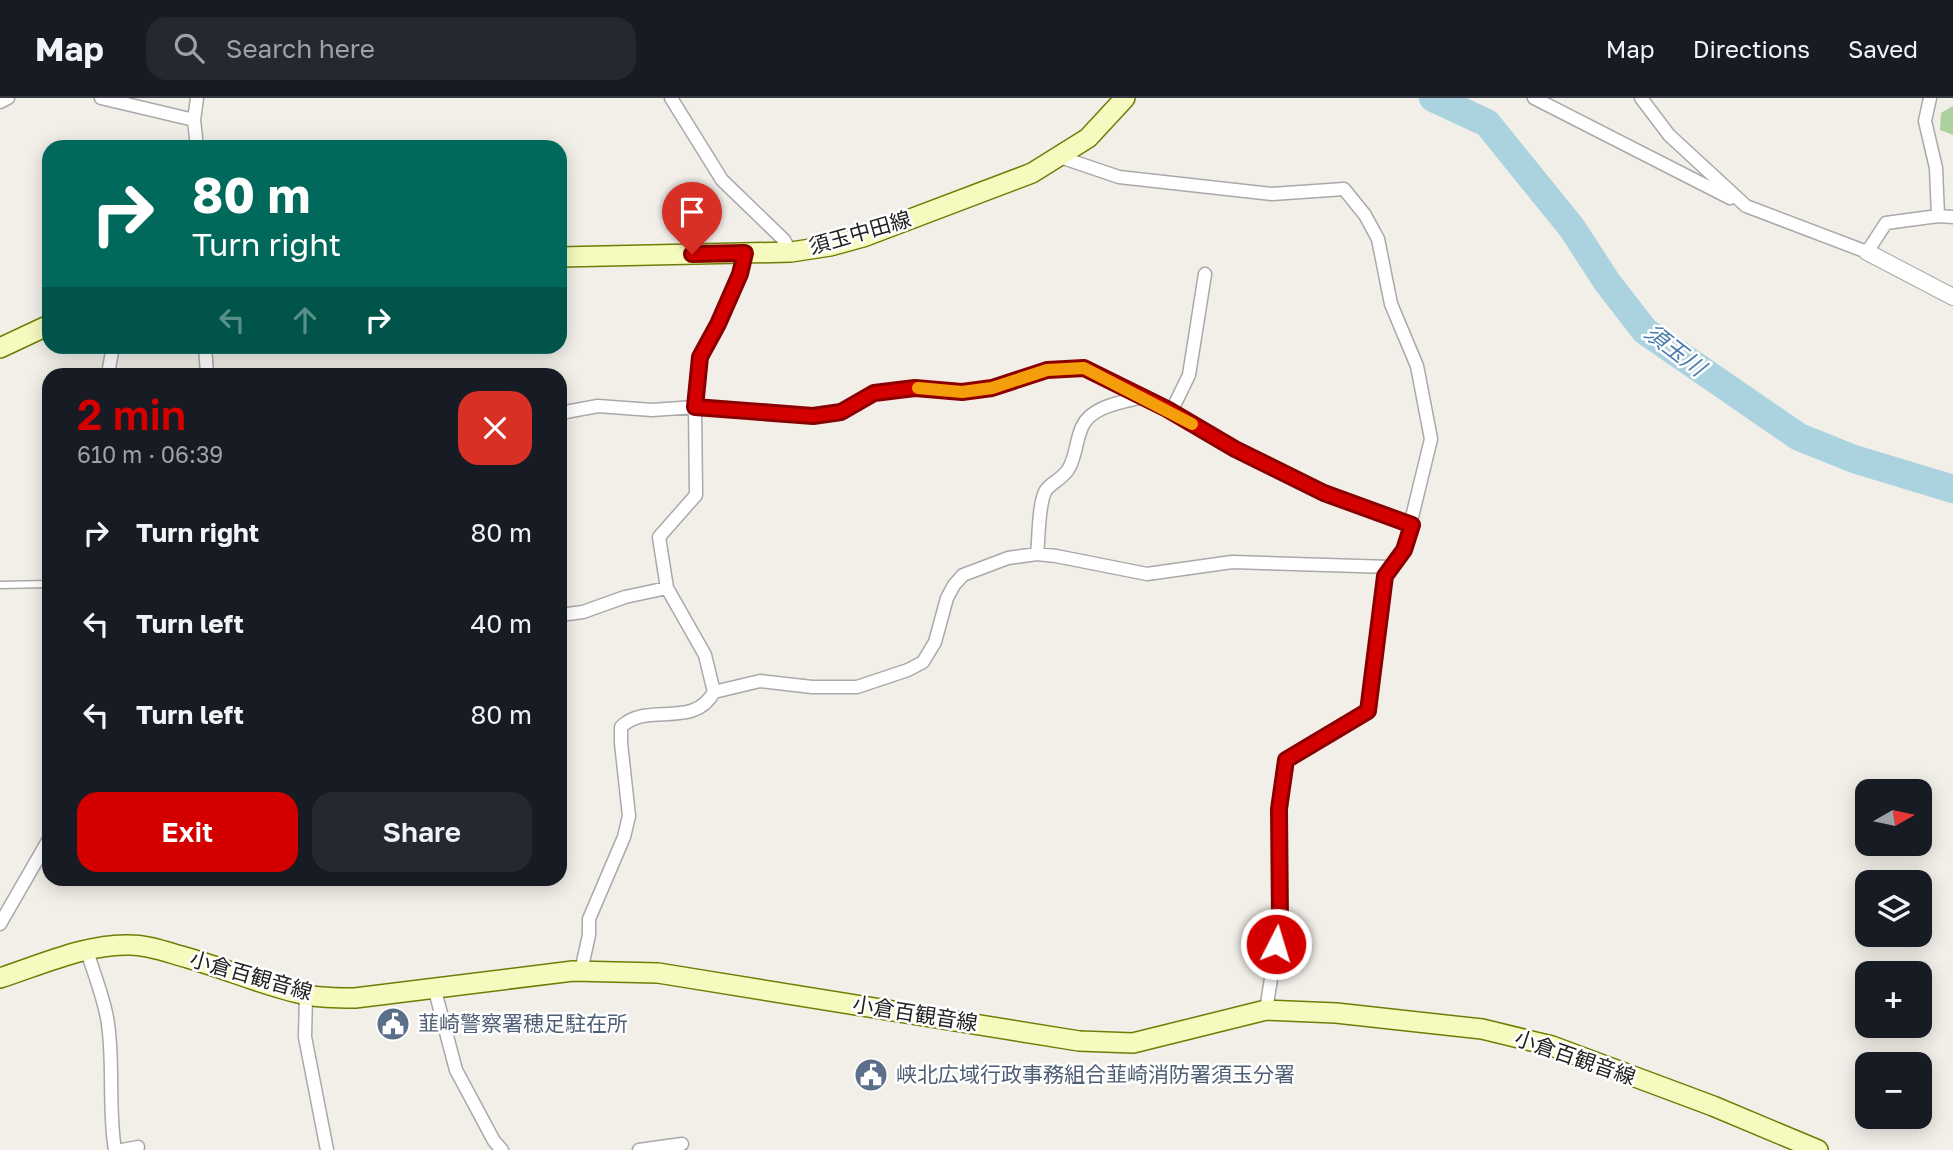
<!DOCTYPE html>
<html lang="en">
<head>
<meta charset="utf-8">
<style>
	:root { --surface:#171b24; --page:#242831; --text:#f1f3f6; --muted:#9ea1a6; --line:#363941; --accent:#d40000 }
	body { margin:0; font-family:"Golos Text","Noto Sans JP",sans-serif; background:var(--page); color:var(--text); height:100vh; display:flex; flex-direction:column; font-size:26px; white-space:nowrap }
	* { box-sizing:border-box; margin:0 }
	p { font-size:23px; color:var(--muted) }
	.icon { flex:none; width:38px; height:38px; fill:none; stroke:currentColor; stroke-width:2; stroke-linecap:round; stroke-linejoin:round }
	.map { position:relative; flex:1; overflow:hidden }
	.panel { position:absolute; left:42px; top:270px; width:525px; height:518px; display:flex; flex-direction:column; background:var(--surface); border-radius:21px; box-shadow:0 4px 18px #0003 }
	.panel>* { flex:none }
	.banner { position:absolute; left:42px; top:42px; width:525px; height:214px; border-radius:21px; box-shadow:0 4px 18px #0003; background:#00695c; color:#fff; overflow:hidden }
	.needle { width:46px; rotate:81deg }
	.tools { position:absolute; left:1855px; top:681px; display:grid; gap:14px }
	.tools a { display:grid; place-items:center; width:77px; height:77px; border-radius:14px; background:var(--surface); box-shadow:0 4px 18px #0003; font-size:35px }
	.pin { position:absolute; display:grid; place-items:center; width:60px; height:60px; color:#fff; margin:-72px -30px; border-radius:50% 50% 50% 0; rotate:-45deg; box-shadow:0 0 7px #0007 }
	.pin .icon { rotate:45deg }
	.me { position:absolute; width:77px; margin:-38px; rotate:5deg; stroke-linejoin:round; filter:drop-shadow(0 0 5px #0008) }
	.turn { display:flex; align-items:center; gap:24px; height:147px; padding:0 35px; font-size:32px }
	.turn .icon { width:91px; height:91px; stroke-width:2.5 }
	.turn b { display:block; font-size:49px; line-height:60px }
	.lanes { display:flex; align-items:center; height:66px; padding:0 35px; background:#0003; justify-content:center; gap:35px; direction:ltr }
	.lanes .off { opacity:.35 }
	.round { display:grid; place-items:center; flex:none; width:74px; height:74px; border-radius:21px; background:var(--page) }
	.headline { display:flex; align-items:center; justify-content:space-between; height:119px; padding:0 35px }
	h1 { font-size:42px; font-weight:600; line-height:52px; color:var(--accent) }
	.cta { display:flex; gap:14px; margin-top:auto; padding:14px 35px }
	.cta a { flex:1; height:80px; border-radius:21px; background:var(--accent); color:#fff; font-size:28px; font-weight:600; line-height:80px; text-align:center }
	.cta a+a { background:var(--page); color:var(--text) }
	ul { padding:0; list-style:none }
	li { display:flex; align-items:center; gap:21px; height:91px; padding:0 35px }
	li div { flex:1 }
	li b { display:block; font-size:26px }
	li em { font-style:normal }
	header { display:flex; align-items:center; gap:42px; box-sizing:border-box; height:98px; padding:0 35px; background:var(--surface); border-bottom:2px solid var(--line) }
	header strong { font-size:33px }
	nav { display:flex; gap:38px; margin-inline-start:auto; font-size:24px }
	.search { width:490px; height:63px; background:var(--page); display:flex; align-items:center; gap:18px; box-sizing:border-box; padding:0 24px; border-radius:21px; color:var(--muted); font-size:26px }
	.map>svg:first-child { display:block }
</style>
</head>
<body>
<header>
<strong>Map</strong>
<div class="search"><svg class="icon" aria-label="search" viewBox="0 0 24 24"><circle cx="10" cy="10" r="6"/><path d="M15 15l6 6"/></svg>Search here</div>
<nav><a>Map</a><a>Directions</a><a>Saved</a></nav>
</header>
<div class="map">
<svg width="1953" height="1052" viewBox="0 0 1953 1052">
	<rect width="100%" height="100%" fill="#f2efe9"/>
	<path fill="#add19e" d="M1953,8v29l-13,-5 1,-17z"/>
	<g fill="none" stroke-linecap="round" stroke-linejoin="round">
		<path stroke="#aad3df" stroke-width="28" d="M1433,0l54,25 85,105 35,54 38,49 154,106 55,22 99,30"/>
		<defs>
			<path id="service" d="M0,487l49,-1"/>
			<path id="minor" d="M101,0l93,22
				M197,0l-3,22 3,27
				M671,0l51,82 62,60 7,12
				M1534,0l196,100
				M1641,0l28,37 77,71 121,46 19,-29 52,-7 -2,-48 -11,-47 5,-23
				M0,4l8,-4
				M1060,59l59,20 153,17 72,-5 21,26 13,24 13,65 26,62 14,73 -27,111 -19,26 -17,135 -82,49 -7,49 1,113 -14,88
				M1938,118l15,1
				M205,248l2,28
				M108,276l5,-28
				M1171,314l18,-37 16,-101
				M560,315l38,-7 54,4 43,-3 118,9 28,-4 33,-19 41,-5 47,4 30,-4 55,-18 37,-2 82,41 69,40 89,44 88,32
				M1037,456c2,-15 1,-51 9,-64 6,-8 18,-12 23,-22 7,-12 7,-28 13,-41 9,-21 41,-25 61,-30
				M560,517l23,-3 42,-15 42,-9
				M714,594l-9,-37 -38,-67 -8,-51 37,-42 -1,-88 5,-50 18,-33 22,-51 5,-20
				M0,826l49,-85
				M87,853c7,23 18,49 21,73 6,42 0,84 7,126
				M581,873l8,-36v-16l35,-82 5,-21 -8,-73v-16c26,-26 72,3 93,-35l46,-11 52,6h45l51,-17 15,-8 12,-20 12,-44 7,-13 9,-10 45,-17 29,-4 19,2 91,18 85,-12 159,5
				M434,889l22,83 38,71 8,9
				M306,897l-1,42 22,113
				M122,1052l16,-3
				M639,1052l43,-6"/>
			<path id="tertiary" d="M1867,154l86,45"/>
			<path id="secondary" d="M560,159l231,-5 39,-6 33,-9 169,-64 56,-35 37,-40
				M0,250l49,-23
				M0,880c40,-13 89,-35 130,-33 20,0 39,8 58,13 39,11 79,29 119,37 15,3 32,3 48,3l218,-27 85,2 421,68 54,2 133,-33 70,3 146,16 70,17 161,60 105,44"/>
		</defs>
		<use href="#service" stroke="#a9a9a9" stroke-width="9"/>
		<use href="#minor" stroke="#a9a9a9" stroke-width="15"/>
		<use href="#tertiary" stroke="#a9a9a9" stroke-width="18"/>
		<use href="#secondary" stroke="#707d05" stroke-width="22"/>
		<use href="#service" stroke="#fff" stroke-width="6"/>
		<use href="#minor" stroke="#fff" stroke-width="12"/>
		<use href="#tertiary" stroke="#fff" stroke-width="16"/>
		<use href="#secondary" stroke="#f7fabf" stroke-width="19"/>
	</g>
	<g fill="none" stroke-linecap="round" stroke-linejoin="round">
		<defs>
			<path id="route" d="M692,156l53,-1 -5,21 -22,50 -18,33 -5,50 118,9 28,-4 33,-19 41,-5 47,4 30,-4 55,-18 37,-2 83,41 68,40 89,44 88,32 -8,25 -19,26 -17,135 -82,49 -7,49 1,113 -4,22"/>
		</defs>
		<use href="#route" stroke="#8a0000" stroke-width="18"/>
		<use href="#route" stroke="#d40000" stroke-width="12"/>
		<path stroke="#f59e0b" stroke-width="12" d="M918,290l44,4 30,-4 55,-18 37,-2 108,56"/>
	</g>
	<defs>
		<symbol id="civic-disc" viewBox="-11 -11 22 22"><circle r="9.5" fill="#5c6f8a" stroke="#fff"/><path d="M-.6-6.5H3V-4.5H.6V-3L4-1V1h2V6H-6V1h2V-1L-.6-3ZM-1.2 2.5V6h2.4V2.5Z" fill="#fff"/></symbol>
	</defs>
	<g fill-rule="evenodd">
		<use href="#civic-disc" x="374" y="907" width="38" height="38"/>
		<use href="#civic-disc" x="852" y="958" width="38" height="38"/>
	</g>
	<g text-anchor="middle" stroke-width="5" stroke-linejoin="round" paint-order="stroke">
		<g font-size="21" fill="#222" stroke="#fff">
			<text transform="translate(860 135) rotate(-16)" y="7">須玉中田線</text>
			<text transform="translate(251 878) rotate(16)" y="7">小倉百観音線</text>
			<text transform="translate(915 916) rotate(9)" y="7">小倉百観音線</text>
			<text transform="translate(1575 960) rotate(19)" y="7">小倉百観音線</text>
		</g>
		<g font-size="21" fill="#4e5e75" stroke="#fff" text-anchor="start">
			<text x="418" y="933">韮崎警察署穂足駐在所</text>
			<text x="896" y="984">峡北広域行政事務組合韮崎消防署須玉分署</text>
		</g>
		<g font-size="23" font-style="italic" fill="#4a7aab" stroke="#fff">
			<text transform="translate(1675 252) rotate(37)" y="8">須玉川</text>
		</g>
	</g>
</svg>
<div class="tools">
<a><svg class="needle" viewBox="-14 -14 28 28"><path d="M0-13l5 13h-10z" fill="#e53935"/><path d="M0 13l5-13h-10z" fill="#9ea1a6"/></svg></a>
<a><svg class="icon" aria-label="layers" viewBox="0 0 24 24"><path d="M12 4l9 5-9 5-9-5zM3 14l9 5 9-5"/></svg></a>
<a>+</a>
<a>−</a>
</div>
<div class="pin" style="left:692px;top:156px;background:#d93025"><svg class="icon" aria-label="arrive" viewBox="0 0 24 24"><path d="M6 21V4h12l-3 4 3 4H6"/></svg></div>
<svg class="me" style="left:1276px;top:846px" viewBox="-20 -20 40 40"><circle r="17" fill="#d40000" stroke="#fff" stroke-width="3"/><path d="M0-11L8 9 0 5-8 9z" fill="#fff"/></svg>
<div class="banner">
<div class="turn"><svg class="icon" aria-label="right" viewBox="0 0 24 24"><path d="M7 20v-9h11M14 6l5 5-5 5"/></svg><div><b>80 m</b>Turn right</div></div>
<div class="lanes"><svg class="icon off" aria-label="left" viewBox="0 0 24 24"><path d="M17 20v-9H6M10 6l-5 5 5 5"/></svg><svg class="icon off" aria-label="ahead" viewBox="0 0 24 24"><path d="M12 20V5M6 11l6-6 6 6"/></svg><svg class="icon" aria-label="right" viewBox="0 0 24 24"><path d="M7 20v-9h11M14 6l5 5-5 5"/></svg></div>
</div>
<section class="panel">
<div class="headline"><div><h1>2 min</h1><p>610 m · 06:39</p></div><a class="round" style="background:#d93025;color:#fff"><svg class="icon" aria-label="close" viewBox="0 0 24 24"><path d="M6 6l12 12M18 6L6 18"/></svg></a></div>
<ul>
<li><svg class="icon" aria-label="right" viewBox="0 0 24 24"><path d="M7 20v-9h11M14 6l5 5-5 5"/></svg><div><b>Turn right</b></div><em>80 m</em></li>
<li><svg class="icon" aria-label="left" viewBox="0 0 24 24"><path d="M17 20v-9H6M10 6l-5 5 5 5"/></svg><div><b>Turn left</b></div><em>40 m</em></li>
<li><svg class="icon" aria-label="left" viewBox="0 0 24 24"><path d="M17 20v-9H6M10 6l-5 5 5 5"/></svg><div><b>Turn left</b></div><em>80 m</em></li>
</ul>
<div class="cta"><a>Exit</a><a>Share</a></div>
</section>
</div>
</body>
</html>
